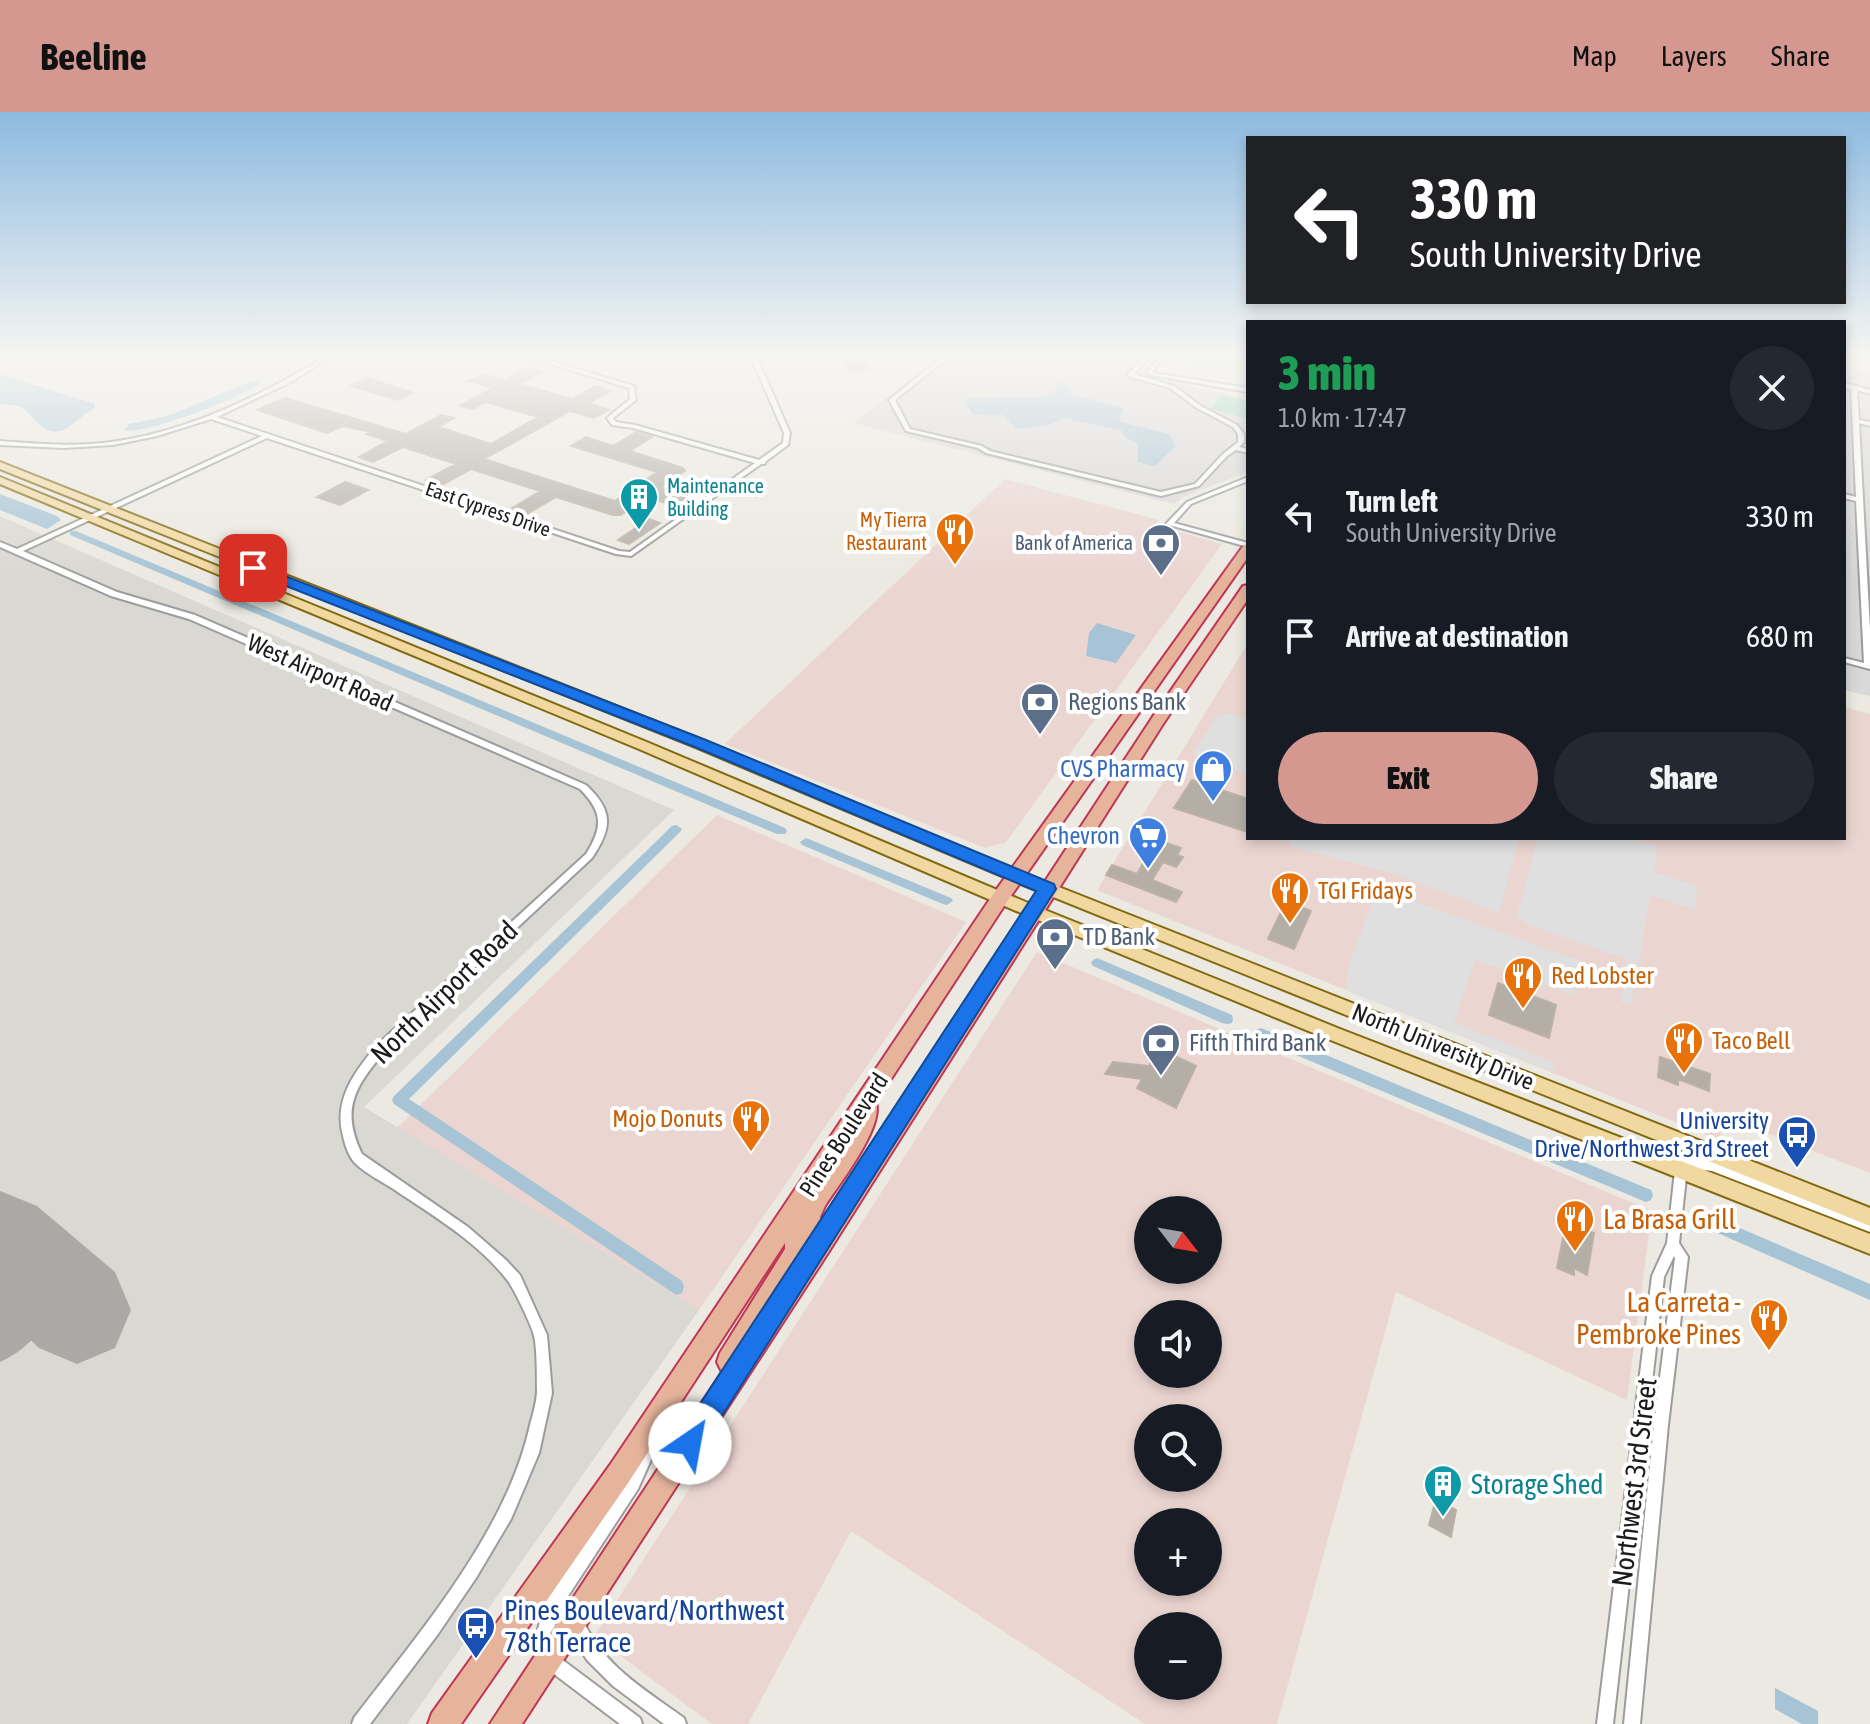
<!DOCTYPE html>
<html lang="en">
<head>
<meta charset="utf-8">
<style>
	:root { --surface:#171b24; --page:#242831; --text:#f1f3f6; --muted:#9ea1a6; --accent:#d49891 }
	body { margin:0; font-family:"Asap Condensed",sans-serif; background:var(--page); color:var(--text); height:100vh; display:flex; flex-direction:column; font-size:30px; white-space:nowrap }
	* { box-sizing:border-box; margin:0 }
	p { font-size:26px; color:var(--muted) }
	.icon { flex:none; width:44px; height:44px; fill:none; stroke:currentColor; stroke-width:2; stroke-linecap:round; stroke-linejoin:round }
	.map { position:relative; flex:1; overflow:hidden }
	.side { position:absolute; left:1246px; top:208px; width:600px; height:520px; display:flex; flex-direction:column; background:var(--surface); border-radius:0px; box-shadow:0 4px 12px #0003 }
	.side>* { flex:none }
	.top-card { position:absolute; left:1246px; top:24px; width:600px; height:168px; border-radius:0px; box-shadow:0 4px 12px #0003; background:#202124; color:#fff; overflow:hidden }
	.needle { width:52px; rotate:121deg }
	.buttons { position:absolute; left:1134px; top:1084px; display:grid; gap:16px }
	.buttons a { display:grid; place-items:center; width:88px; height:88px; border-radius:50%; background:var(--surface); box-shadow:0 4px 12px #0003; font-size:40px }
	.pin { position:absolute; display:grid; place-items:center; width:68px; height:68px; color:#fff; margin:-34px; border-radius:16px; box-shadow:0 4px 12px #0006 }
	.me { position:absolute; width:88px; margin:-44px; rotate:33deg; stroke-linejoin:round; filter:drop-shadow(0 0 6px #0008) }
	.turn { display:flex; align-items:center; gap:28px; height:168px; padding:0 32px; font-size:36px }
	.turn .icon { width:104px; height:104px; stroke-width:2.5 }
	.turn b { display:block; font-size:56px; line-height:68px }
	.round { display:grid; place-items:center; flex:none; width:84px; height:84px; border-radius:42px; background:var(--page) }
	.head { display:flex; align-items:center; justify-content:space-between; height:136px; padding:0 32px }
	h1 { font-size:48px; font-weight:800; line-height:60px; color:#1e9e55 }
	.primary-button { display:flex; gap:16px; margin-top:auto; padding:16px 32px }
	.primary-button a { flex:1; height:92px; border-radius:48px; background:var(--accent); color:#111; font-size:32px; font-weight:800; line-height:92px; text-align:center }
	.primary-button a+a { background:var(--page); color:var(--text) }
	ul { padding:0; list-style:none }
	li { display:flex; align-items:center; gap:24px; height:120px; padding:0 32px }
	li div { flex:1 }
	li b { display:block; font-size:30px }
	li em { font-style:normal }
	header { display:flex; align-items:center; gap:48px; box-sizing:border-box; height:112px; padding:0 40px; background:var(--accent); color:#111 }
	header strong { font-size:38px }
	nav { display:flex; gap:44px; margin-inline-start:auto; font-size:28px }
	.map>svg:first-child { display:block }
</style>
</head>
<body>
<header>
<strong>Beeline</strong>
<nav><a>Map</a><a>Layers</a><a>Share</a></nav>
</header>
<div class="map">
<svg width="1870" height="1612" viewBox="0 0 1870 1612">
	<rect width="100%" height="100%" fill="#ebe9e1"/>
	<path fill="#d9d8d8" d="M943,243h212l-18,20 111,24v73l-65,25 -9,7 -321,-81z
		M1844,254l26,6v324l-26,-6z"/>
	<path fill="#ebd5d1" fill-rule="evenodd" d="M1005,367l154,41 -4,5 67,19 -216,298 -21,6 -260,-104z
		M1248,531v195h596v-131l26,7v459l-148,-57 -2,24 -623,-250z
		M717,703l249,107 -267,388 -302,-182z
		M1037,840l615,259 -25,189 -231,-108 -119,432h-132l-294,-193 -103,193h-36l-118,-88zM1148,1098h60v60h-60zM1148,1202h60v60h-60zM1148,1306h60v60h-60zM1148,1410h60v60h-60zM1148,1514h60v60h-60z"/>
	<path fill="#dad8d3" d="M0,404l674,294 -310,297 335,203 -292,414h-407z"/>
	<path fill="#87d3be" d="M1222,283l26,6 -2,17 -36,-9z"/>
	<path fill="#dfdfdf" d="M1227,601l21,7v54l-55,-20 22,-37z
		M1291,726h228l-20,75 -107,-40 -103,-27z
		M1537,726h91l29,8 -3,26 43,14 -2,24 -45,-15 -19,110 -10,-3 5,-43 -96,-34 -13,-9z
		M1378,776l202,73 -6,34 -99,-35 -21,63 100,39 -2,10 -207,-82 6,-32z"/>
	<path fill="#a6c4d5" d="M1182,243h66v2c-13,16 -54,12 -66,-2z
		M0,262l95,30v4c-12,5 -21,18 -32,22 -18,7 -27,-11 -38,-20 -7,-6 -16,-5 -25,-6z
		M254,268l9,2c-18,14 -118,53 -138,48l4,-6 39,-8z
		M1058,270l12,4 -2,5 6,4 48,13 2,3 -5,5 2,6 48,12 7,12 -21,20 -17,-4v-18l-13,-7 -4,-7 -58,-12 -14,7 -33,4 -13,-14 -30,-1 -8,-12 5,-4 70,-1 14,-4z
		M0,382l57,22 4,4 -14,9 -47,-19z
		M1097,511l39,12 -20,28 -30,-7 3,-23z
		M1775,1576l43,23v13h-16l-27,-15z"/>
	<g fill="none" stroke-linecap="round" stroke-linejoin="round">
		<path fill="#a6c4d5" fill-rule="evenodd" d="M70,419h6l709,297 2,3 -2,3h-8l-707,-299z
			M676,713l6,4 -2,3 -271,267 273,182 2,6 -2,6 -6,2 -282,-191 -2,-4 2,-4 278,-270z
			M806,726l145,60 2,3 -6,4 -4,-1 -141,-59 -2,-3z
			M1097,846l135,57 1,4 -1,4 -5,1 -5,-1 -129,-57 -2,-3 2,-3z
			M1261,916l390,162 2,5 -2,5 -5,2 -5,-2 -385,-162 -2,-4 2,-4z
			M1700,1099l170,73v16l-175,-77 -2,-5 2,-5z"/>
		<path fill="#aaa9a5" fill-rule="evenodd" d="M23,1129l14,6c8,13 16,27 18,41 3,32 -29,63 -55,74v-51l13,-15 -2,-16 -8,-19 6,-14z"/>
		<path fill="#aaa9a5" fill-rule="evenodd" d="M0,1079l37,15 78,66 16,38 -16,38 -38,16 -38,-16 -39,-37z"/>
	</g>
	<path fill="#b4aea7" stroke="#bbb1a5" stroke-width="2" d="M842,243h19l8,15 -18,2z
		M529,256l14,4 -24,12 53,15 24,-13 15,5 -23,12 21,7 -15,8 -24,-7 -86,48 131,42 42,-29 -86,-26 15,-9 27,9 23,-14 16,5 -22,14 53,17 2,3 -24,16 31,10 -14,10 -31,-10 -26,18h-8l-57,-18 -29,17 -16,-5 29,-18 -69,-22 -29,16 -16,-5 30,-16 -53,-17 -30,15 -14,-5 29,-16 -21,-7 4,-2 -28,-6 -16,7 -70,-23 28,-12 121,36 35,-19 13,3 -15,9 52,17 47,-27 -52,-15 -14,7 -12,-3 33,-18 -23,-7 15,-7 20,6z
		M367,266l46,15 -15,7 -47,-14z
		M345,370l23,8 -28,15 -23,-8z
		M649,407l11,4 -31,21 -11,-4z
		M1192,668l56,19v33l-74,-24z
		M1147,724l34,12 -4,7 6,2 -7,10 -13,-5 -11,18 30,12 -6,10 -70,-27 6,-10 25,9 10,-18 -11,-4z
		M1286,789l25,10 -17,38 -26,-10z
		M1498,871l58,22 -7,33 -60,-23z
		M1158,936l38,18 -20,42 -39,-20 5,-9 -37,-5 8,-12 36,4z
		M1660,945l50,17 -1,17 -31,-12v6l-20,-8z
		M1570,1111l24,10 -7,42 -13,-7v7l-17,-7 6,-30h5z
		M1436,1387l20,11 -5,27 -22,-12z"/>
	<g fill="none" stroke-linecap="round" stroke-linejoin="round">
		<defs>
			<path id="minor" d="M328,243h6l-47,29 -70,33 402,134 11,1 125,-89 -122,-35 -21,-3 -5,-7 23,-19 -1,-11 -108,-33h9l104,31 2,14 -23,18 3,4 19,3 124,35 24,-17 1,-10 -34,-78h6l34,78 -2,12 -23,17v2h-4l-130,92 -15,-2 -349,-116 -244,113 94,41 78,23 391,170c28,26 26,43 6,73l-207,193c-30,36 -45,58 -23,103l106,73 38,33 14,15 27,60 5,58 -13,60 -28,66 -35,59 -38,56 -68,90h-18l2,-6c65,-85 153,-187 176,-293 3,-11 7,-24 7,-35 0,-13 0,-43 -3,-54 -2,-10 -20,-47 -26,-55 -29,-38 -73,-64 -113,-91 -12,-8 -29,-16 -40,-27 -6,-6 -10,-18 -12,-27 -10,-36 12,-65 34,-91l209,-191c17,-27 17,-42 -6,-65l-391,-170 -78,-23 -111,-49v-5l17,7 245,-113 -51,-17 -54,17 -44,9 -49,3 -64,-3v-4c37,3 74,6 111,1 76,-10 152,-47 217,-87z
				M945,243h6l-56,45 15,29 72,17 8,5 171,41 34,-8 28,-30 15,-12v-8l-5,-7 -36,-19 -27,-20 -42,-12v-2l19,-19h5l-18,19 40,12 27,20 36,19 7,9v8l-5,5 9,2v4l-12,-3 -9,6 -28,30 -38,10 -175,-43 -8,-5 -72,-17 -17,-31z
				M1161,243h5l-13,16 1,2 94,15v4l-98,-17 -3,-4z
				M1844,271l26,7v4l-13,-4 2,30 11,2v4l-11,-3 11,207v39l-26,-7v-4l20,5 -8,-162 -12,-3v-4l12,3 -5,-108 -7,-2z
				M1248,365v4l-57,23 -17,19 74,20v4l-82,-23 21,-22z
				M1682,1044l30,3 158,61v12l-158,-61 -25,-3 -8,75 9,14 -20,168 -28,299h-16l30,-299 21,-167 -1,-2 -10,21 -51,447h-16l55,-448 15,-33 9,-81 2,-4z
				M651,1325l5,2 2,5 -20,45 -79,121 -5,19 2,26 84,63 2,6h-22l-78,-59 -2,-6 -2,-30 8,-28 82,-122 18,-40z
				M576,1504l6,2c20,47 62,71 102,100l2,6h-22l-51,-38 -26,-26 -10,-15 -9,-21 2,-6z"/>
			<path id="primary" d="M0,350l705,279 316,131 849,336v18l-859,-346 -316,-133 -695,-278z
				M0,365l649,266 391,165 300,121 530,205v20l-542,-215 -300,-123 -389,-167 -639,-265z"/>
			<path id="trunk" d="M1248,432v13l-242,346 -130,199c8,26 -37,82 -51,104l-5,11 2,5 330,-504 91,-132 5,-1v14l-85,125 -337,532 -304,468h-32l232,-352 -5,-10 3,-9 65,-104v-6l-157,240 -167,241h-33l4,-11 178,-248 384,-572 250,-348z"/>
		</defs>
		<use href="#minor" stroke="#9c9c9c" stroke-width="4"/>
		<use href="#primary" stroke="#826910" stroke-width="4"/>
		<use href="#trunk" stroke="#c13655" stroke-width="4"/>
		<use href="#minor" fill="#fff" fill-rule="evenodd"/>
		<use href="#primary" fill="#f1d8a1" fill-rule="evenodd"/>
		<use href="#trunk" fill="#e6b49b" fill-rule="evenodd"/>
	</g>
	<linearGradient id="sky" x2="0" y2="1"><stop stop-color="#8dbae0"/><stop offset="0.52" stop-color="#f6f5f2"/><stop offset="1" stop-color="#f6f5f2" stop-opacity="0"/></linearGradient>
	<rect width="1870" height="469" fill="url(#sky)"/>
	<path fill="#1a73e8" stroke="#114b97" stroke-width="2" d="M248,453h9l449,175 348,144 2,5 -357,563 -9,4 -9,-4 -4,-9 4,-10 355,-542 -341,-144 -447,-176z"/>
	<defs>
		<symbol id="building-pin" viewBox="-11 -11 22 30"><path d="M0 17L-7.5 6A9.5 9.5 0 1 1 7.5 6Z" fill="#0f9aa8" stroke="#fff"/><path d="M-4-6H4V6H1V3H-1V6H-4ZM-2.5-4.3h1.7v1.8h-1.7ZM.8-4.3h1.7v1.8H.8ZM-2.5-1h1.7V.8h-1.7ZM.8-1h1.7V.8H.8Z" fill="#fff"/></symbol>
		<symbol id="restaurant-pin" viewBox="-11 -11 22 30"><path d="M0 17L-7.5 6A9.5 9.5 0 1 1 7.5 6Z" fill="#e8710a" stroke="#fff"/><path d="M-5-6h1v4h1v-4h1v4h1v-4h1v5L-1.5 .5V6h-2V.5L-5-1ZM5-6V6H3V1.5H1.5Q1.5-4 5-6Z" fill="#fff"/></symbol>
		<symbol id="bank-pin" viewBox="-11 -11 22 30"><path d="M0 17L-7.5 6A9.5 9.5 0 1 1 7.5 6Z" fill="#5c6f8a" stroke="#fff"/><path d="M-6-4H6V4H-6ZM0-2.3a2.3 2.3 0 1 0 0 4.6a2.3 2.3 0 1 0 0-4.6Z" fill="#fff"/></symbol>
		<symbol id="shop-pin" viewBox="-11 -11 22 30"><path d="M0 17L-7.5 6A9.5 9.5 0 1 1 7.5 6Z" fill="#3f7fe0" stroke="#fff"/><path d="M-5-2.5h2.3a2.7 3.5 0 0 1 5.4 0H5L5.5 6h-11ZM-1.5-2.5h3a1.5 2.3 0 0 0-3 0Z" fill="#fff"/></symbol>
		<symbol id="supermarket-pin" viewBox="-11 -11 22 30"><path d="M0 17L-7.5 6A9.5 9.5 0 1 1 7.5 6Z" fill="#3f7fe0" stroke="#fff"/><path d="M-6-5.5h2.5l.6 2H6L4.5 2H-2.5L-4.4-4H-6ZM-1.5 3.2a1.3 1.3 0 1 0 .1 0ZM3 3.2a1.3 1.3 0 1 0 .1 0Z" fill="#fff"/></symbol>
		<symbol id="bus-pin" viewBox="-11 -11 22 30"><path d="M0 17L-7.5 6A9.5 9.5 0 1 1 7.5 6Z" fill="#1a4fb4" stroke="#fff"/><path d="M-5-6H5V4H4V6H2V4H-2V6H-4V4H-5ZM-3.5-4V0h7V-4ZM-3.5 1.2v1.5H-2V1.2ZM2 1.2v1.5H3.5V1.2Z" fill="#fff"/></symbol>
	</defs>
	<g fill-rule="evenodd">
		<use href="#building-pin" x="617" y="363" width="44" height="60"/>
		<use href="#restaurant-pin" x="933" y="398" width="44" height="60"/>
		<use href="#bank-pin" x="1139" y="409" width="44" height="60"/>
		<use href="#bank-pin" x="1018" y="568" width="44" height="60"/>
		<use href="#shop-pin" x="1191" y="635" width="44" height="60"/>
		<use href="#supermarket-pin" x="1126" y="702" width="44" height="60"/>
		<use href="#restaurant-pin" x="1268" y="757" width="44" height="60"/>
		<use href="#bank-pin" x="1033" y="803" width="44" height="60"/>
		<use href="#restaurant-pin" x="1501" y="842" width="44" height="60"/>
		<use href="#restaurant-pin" x="1662" y="907" width="44" height="60"/>
		<use href="#bank-pin" x="1139" y="909" width="44" height="60"/>
		<use href="#restaurant-pin" x="729" y="985" width="44" height="60"/>
		<use href="#bus-pin" x="1775" y="1001" width="44" height="60"/>
		<use href="#restaurant-pin" x="1553" y="1085" width="44" height="60"/>
		<use href="#restaurant-pin" x="1747" y="1184" width="44" height="60"/>
		<use href="#building-pin" x="1421" y="1350" width="44" height="60"/>
		<use href="#bus-pin" x="454" y="1492" width="44" height="60"/>
	</g>
	<g text-anchor="middle" stroke-width="8" stroke-linejoin="round" paint-order="stroke">
		<g font-size="20" fill="#0d838f" stroke="#fff" text-anchor="start">
			<text x="667" y="381">Maintenance<tspan x="667" dy="23">Building</tspan></text>
		</g>
		<g font-size="20" fill="#1b1b1b" stroke="#fff">
			<text transform="translate(488 397) rotate(19)" y="7">East Cypress Drive</text>
		</g>
		<g font-size="20" fill="#c56008" stroke="#fff" text-anchor="end">
			<text x="927" y="415">My Tierra<tspan x="927" dy="23">Restaurant</tspan></text>
		</g>
		<g font-size="20" fill="#4e5e75" stroke="#fff" text-anchor="end">
			<text x="1133" y="438">Bank of America</text>
		</g>
		<g font-size="24" fill="#1b1b1b" stroke="#fff">
			<text transform="translate(320 561) rotate(24)" y="8">West Airport Road</text>
			<text transform="translate(1443 935) rotate(22)" y="8">North University Drive</text>
			<text transform="translate(844 1023) rotate(-57)" y="8">Pines Boulevard</text>
		</g>
		<g font-size="24" fill="#4e5e75" stroke="#fff" text-anchor="start">
			<text x="1068" y="598">Regions Bank</text>
			<text x="1083" y="833">TD Bank</text>
			<text x="1189" y="939">Fifth Third Bank</text>
		</g>
		<g font-size="24" fill="#366cbe" stroke="#fff" text-anchor="end">
			<text x="1185" y="665">CVS Pharmacy</text>
			<text x="1120" y="732">Chevron</text>
		</g>
		<g font-size="24" fill="#c56008" stroke="#fff" text-anchor="start">
			<text x="1318" y="787">TGI Fridays</text>
			<text x="1551" y="872">Red Lobster</text>
			<text x="1712" y="937">Taco Bell</text>
			<text x="723" y="1015" text-anchor="end">Mojo Donuts</text>
		</g>
		<g font-size="24" fill="#164399" stroke="#fff" text-anchor="end">
			<text x="1769" y="1017">University<tspan x="1769" dy="28">Drive/Northwest 3rd Street</tspan></text>
		</g>
		<g font-size="28" fill="#1b1b1b" stroke="#fff">
			<text transform="translate(444 880) rotate(-44)" y="10">North Airport Road</text>
			<text transform="translate(1634 1370) rotate(-83)" y="10">Northwest 3rd Street</text>
		</g>
		<g font-size="28" fill="#c56008" stroke="#fff" text-anchor="start">
			<text x="1603" y="1117">La Brasa Grill</text>
			<text x="1741" y="1200" text-anchor="end">La Carreta -<tspan x="1741" dy="32">Pembroke Pines</tspan></text>
		</g>
		<g font-size="28" fill="#0d838f" stroke="#fff" text-anchor="start">
			<text x="1471" y="1382">Storage Shed</text>
		</g>
		<g font-size="28" fill="#164399" stroke="#fff" text-anchor="start">
			<text x="504" y="1508">Pines Boulevard/Northwest<tspan x="504" dy="32">78th Terrace</tspan></text>
		</g>
	</g>
</svg>
<div class="buttons">
<a><svg class="needle" viewBox="-14 -14 28 28"><path d="M0-13l5 13h-10z" fill="#e53935"/><path d="M0 13l5-13h-10z" fill="#9ea1a6"/></svg></a>
<a><svg class="icon" aria-label="sound" viewBox="0 0 24 24"><path d="M4 9h4l5-4v14l-5-4H4zM17 9q2 3 0 6"/></svg></a>
<a><svg class="icon" aria-label="search" viewBox="0 0 24 24"><circle cx="10" cy="10" r="6"/><path d="M15 15l6 6"/></svg></a>
<a>+</a>
<a>−</a>
</div>
<div class="pin" style="left:253px;top:456px;background:#d93025"><svg class="icon" aria-label="arrive" viewBox="0 0 24 24"><path d="M6 21V4h12l-3 4 3 4H6"/></svg></div>
<svg class="me" style="left:690px;top:1331px" viewBox="-20 -20 40 40"><circle r="19" fill="#fff"/><path d="M0-13L10 11 0 6-10 11z" fill="#1a73e8"/></svg>
<div class="top-card">
<div class="turn"><svg class="icon" aria-label="left" viewBox="0 0 24 24"><path d="M17 20v-9H6M10 6l-5 5 5 5"/></svg><div><b>330 m</b>South University Drive</div></div>
</div>
<section class="side">
<div class="head"><div><h1>3 min</h1><p>1.0 km · 17:47</p></div><a class="round"><svg class="icon" aria-label="close" viewBox="0 0 24 24"><path d="M6 6l12 12M18 6L6 18"/></svg></a></div>
<ul>
<li><svg class="icon" aria-label="left" viewBox="0 0 24 24"><path d="M17 20v-9H6M10 6l-5 5 5 5"/></svg><div><b>Turn left</b><p>South University Drive</p></div><em>330 m</em></li>
<li><svg class="icon" aria-label="arrive" viewBox="0 0 24 24"><path d="M6 21V4h12l-3 4 3 4H6"/></svg><div><b>Arrive at destination</b></div><em>680 m</em></li>
</ul>
<div class="primary-button"><a>Exit</a><a>Share</a></div>
</section>
</div>
</body>
</html>
